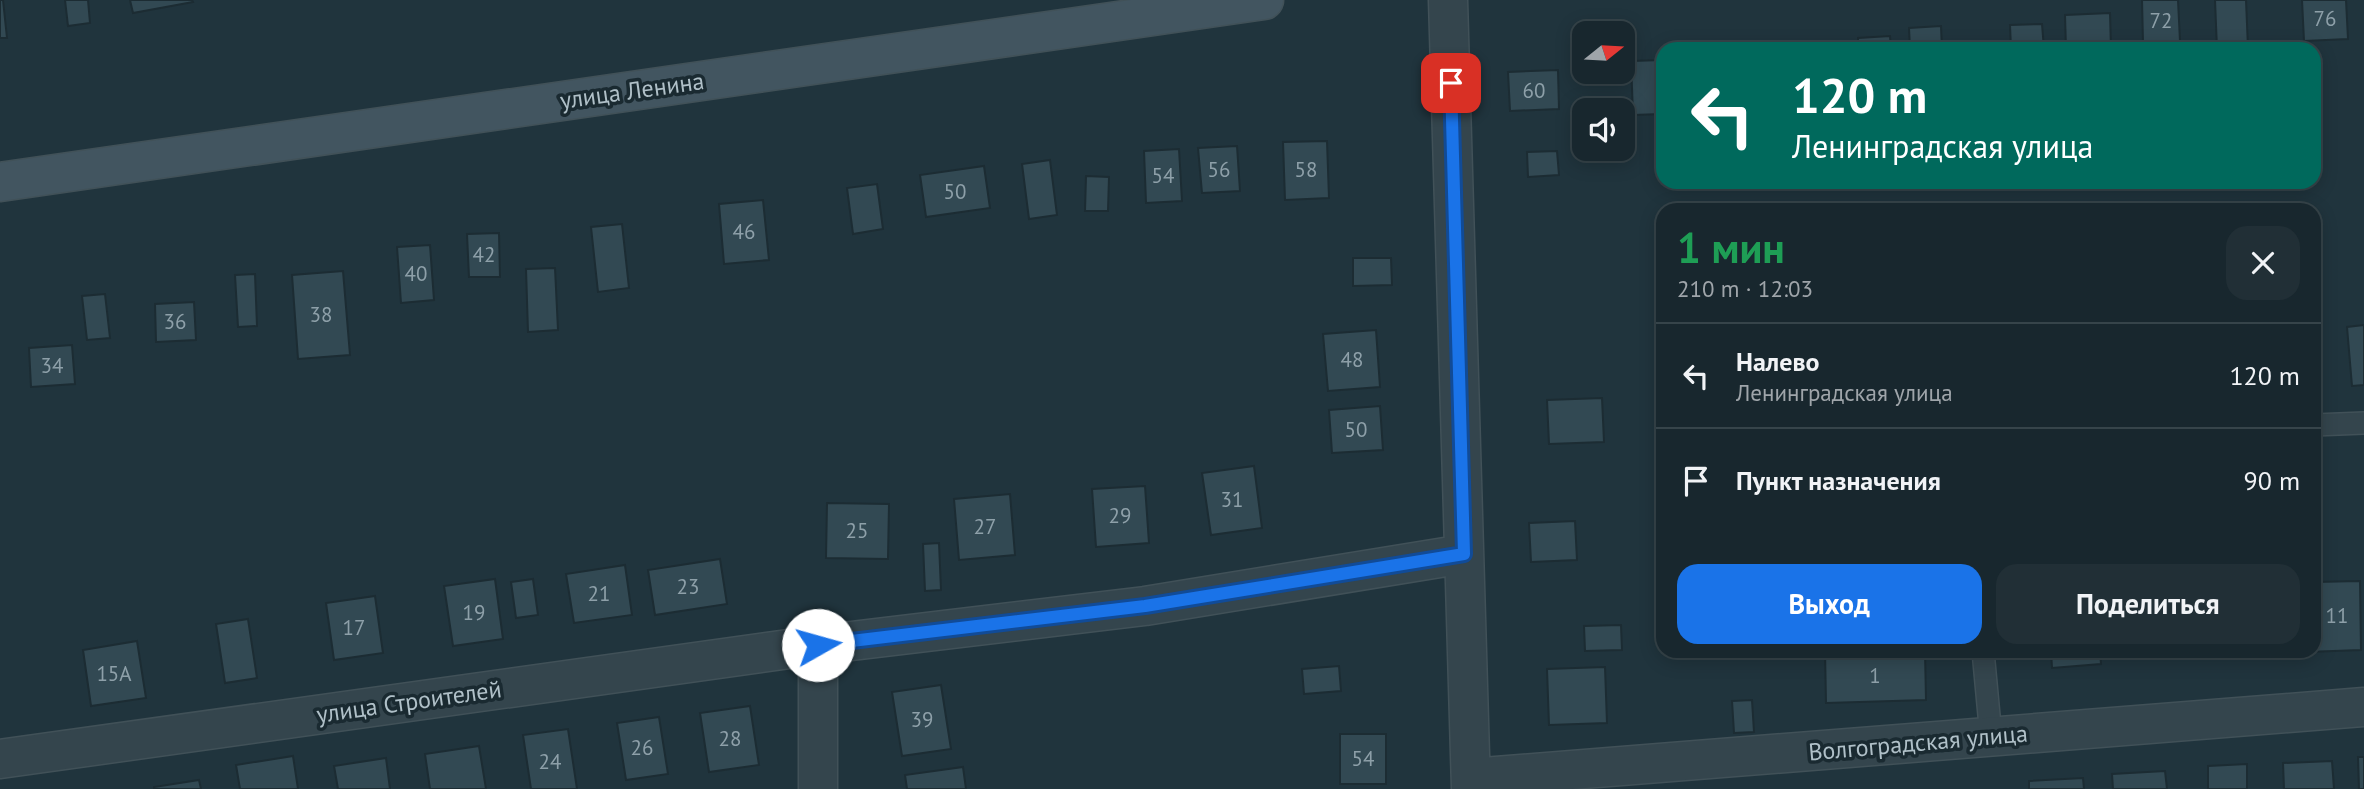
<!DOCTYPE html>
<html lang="ru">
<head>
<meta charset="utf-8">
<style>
	:root { --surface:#18272e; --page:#212f36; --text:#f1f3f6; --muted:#9fa5aa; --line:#36444a; --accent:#1a73e8 }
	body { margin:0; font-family:"PT Sans",sans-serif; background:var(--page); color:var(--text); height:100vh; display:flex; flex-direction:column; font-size:26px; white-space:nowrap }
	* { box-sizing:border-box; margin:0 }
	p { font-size:23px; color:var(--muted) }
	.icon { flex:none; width:38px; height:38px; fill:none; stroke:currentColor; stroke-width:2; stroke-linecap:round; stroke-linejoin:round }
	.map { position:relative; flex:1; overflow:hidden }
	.side { position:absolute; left:1656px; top:203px; width:665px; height:455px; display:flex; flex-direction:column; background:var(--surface); border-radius:21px; box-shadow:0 4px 18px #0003,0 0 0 2px var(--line) }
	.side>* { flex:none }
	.guide { position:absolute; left:1656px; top:42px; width:665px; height:147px; border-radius:21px; box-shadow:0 4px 18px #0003,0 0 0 2px var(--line); background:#00695c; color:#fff; overflow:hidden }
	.needle { width:46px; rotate:72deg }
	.buttons { position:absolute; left:1572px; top:21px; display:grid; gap:14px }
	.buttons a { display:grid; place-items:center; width:63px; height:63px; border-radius:14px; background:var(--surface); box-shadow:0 4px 18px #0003,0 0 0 2px var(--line); font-size:35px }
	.pin { position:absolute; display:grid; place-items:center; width:60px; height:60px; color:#fff; margin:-30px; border-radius:14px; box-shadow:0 4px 10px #0006 }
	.me { position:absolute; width:77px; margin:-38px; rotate:83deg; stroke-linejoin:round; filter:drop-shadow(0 0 5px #0008) }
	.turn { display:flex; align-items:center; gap:24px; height:147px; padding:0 21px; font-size:32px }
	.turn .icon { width:91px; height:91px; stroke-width:2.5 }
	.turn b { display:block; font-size:49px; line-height:60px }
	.round { display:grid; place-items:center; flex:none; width:74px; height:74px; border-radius:21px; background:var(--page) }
	.headline { display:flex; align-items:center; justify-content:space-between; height:119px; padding:0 21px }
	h1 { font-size:42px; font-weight:800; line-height:52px; color:#1e9e55 }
	.cta { display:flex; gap:14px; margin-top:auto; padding:14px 21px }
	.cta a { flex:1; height:80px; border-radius:21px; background:var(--accent); color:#fff; font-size:28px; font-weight:800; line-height:80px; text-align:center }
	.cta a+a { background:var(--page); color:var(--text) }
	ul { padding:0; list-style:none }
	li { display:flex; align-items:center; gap:21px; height:105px; padding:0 21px; border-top:2px solid var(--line) }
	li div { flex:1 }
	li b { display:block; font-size:26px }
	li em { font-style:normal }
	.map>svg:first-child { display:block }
</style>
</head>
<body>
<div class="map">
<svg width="2364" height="789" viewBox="0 0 2364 789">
	<rect width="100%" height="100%" fill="#20343d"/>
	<path fill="#324953" stroke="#1c2c33" stroke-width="2" d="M0,0h3l4,38h-7z
		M65,0h23l2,23 -22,3z
		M130,0h62l1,2 -60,11z
		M2142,0h36l2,41 -37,2z
		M2215,0h31l2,48 -31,1z
		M2302,0h44l2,39 -44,2z
		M2110,13l1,36h-45l-1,-34z
		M2042,24l2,25h-33l-1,-24z
		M1941,26l1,23h-32l-1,-21z
		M1890,36l1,13h-33v-11z
		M1832,43v6h-29v-4z
		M1662,60v54l-29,1 -2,-54z
		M1558,70l1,39 -49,2 -2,-39z
		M1327,141l2,57 -44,2 -2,-58z
		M1237,146l3,45 -38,2 -4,-45z
		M1179,149l3,52 -36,2 -2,-52z
		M1557,151l2,24 -31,2 -1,-25z
		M1050,160l7,55 -28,4 -7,-55z
		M984,166l6,42 -64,9 -6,-42z
		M1086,176l23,1 -1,34h-23z
		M877,184l6,45 -30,5 -6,-46z
		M763,200l6,60 -45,4 -5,-60z
		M622,224l7,64 -31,4 -7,-65z
		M499,233l1,44h-31l-2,-43z
		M430,245l4,55 -33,3 -4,-56z
		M1353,258h38l1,27 -39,1z
		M555,268l3,62 -30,2 -2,-63z
		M343,271l7,84 -52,4 -6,-84z
		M255,274l2,52 -19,1 -3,-52z
		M105,294l5,44 -23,2 -5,-44z
		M194,302l2,38 -40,2 -1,-38z
		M2364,325v60l-12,1 -5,-59z
		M1376,330l4,57 -52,4 -5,-57z
		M72,345l3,39 -44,3 -2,-39z
		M1602,398l2,44 -55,2 -2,-44z
		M1380,406l3,44 -51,3 -3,-43z
		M1254,466l8,62 -51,7 -9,-62z
		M1145,486l4,57 -53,4 -4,-58z
		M1010,494l5,61 -56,5 -5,-61z
		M827,503l62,1 -1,55 -62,-1z
		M1575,521l2,39 -46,2 -2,-39z
		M939,543l2,47 -16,1 -2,-47z
		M720,559l7,45 -72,11 -7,-45z
		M625,565l7,50 -58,8 -8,-49z
		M495,579l8,60 -50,7 -9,-60z
		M533,579l5,36 -22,3 -5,-36z
		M2360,581l1,69 -55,2 8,-1v-69z
		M375,596l8,57 -49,7 -8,-57z
		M248,619l9,59 -32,5 -9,-59z
		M1621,625l1,25 -37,1 -1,-25z
		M137,641l9,57 -55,8 -8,-56z
		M1825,651h100l1,49 -100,3z
		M2051,651h49l1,13 -49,4z
		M2129,651h60v6l-60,1z
		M1339,666l2,25 -37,3 -2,-25z
		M1605,667l2,56 -58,2 -2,-56z
		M941,685l10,64 -49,7 -10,-64z
		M1752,700l2,32 -20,1 -2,-32z
		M750,706l9,59 -50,7 -9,-59z
		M659,717l9,57 -42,6 -9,-57z
		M568,729l9,60h-46l-8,-54z
		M1340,734h46v50h-46z
		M479,746l7,43h-56l-5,-35z
		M293,756l5,33h-58l-4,-24z
		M2358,757h6v32h-5z
		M386,758l4,31h-52l-4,-23z
		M2332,761l2,28h-50l-1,-26z
		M2247,764v25h-39v-23z
		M963,767l3,22h-59l-2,-14z
		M2165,771l2,18h-54l-1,-15z
		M2083,778l1,11h-55v-8z
		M199,780l2,9h-47v-2z"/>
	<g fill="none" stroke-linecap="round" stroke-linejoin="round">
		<defs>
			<path id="service" d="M2314,425l50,-2
				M1983,651l8,86"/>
			<path id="minor" d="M1448,0l23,789
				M0,759l818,-114 327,-39 319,-52
				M1471,778l893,-71
				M818,789v-144"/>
			<path id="secondary" d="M0,182l1264,-182"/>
		</defs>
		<use href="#service" stroke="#415158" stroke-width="24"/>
		<use href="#minor" stroke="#415158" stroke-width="41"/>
		<use href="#secondary" stroke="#415158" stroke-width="41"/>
		<use href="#service" stroke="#34454d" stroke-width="21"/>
		<use href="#minor" stroke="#34454d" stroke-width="38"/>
		<use href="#secondary" stroke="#425560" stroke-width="38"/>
	</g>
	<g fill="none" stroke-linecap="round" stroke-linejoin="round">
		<defs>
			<path id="route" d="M818,645l327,-39 319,-52 -13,-471"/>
		</defs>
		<use href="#route" stroke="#114b97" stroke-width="18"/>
		<use href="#route" stroke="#1a73e8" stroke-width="12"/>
	</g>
	<g text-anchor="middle" stroke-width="7" stroke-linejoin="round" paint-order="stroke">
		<g font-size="21" fill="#8ea0a9">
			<text x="2325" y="26">76</text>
			<text x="2161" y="28">72</text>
			<text x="1534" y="98">60</text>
			<text x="1219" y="177">56</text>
			<text x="1306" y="177">58</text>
			<text x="1163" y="183">54</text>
			<text x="955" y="199">50</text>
			<text x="744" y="239">46</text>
			<text x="484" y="262">42</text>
			<text x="416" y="281">40</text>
			<text x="321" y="322">38</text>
			<text x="175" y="329">36</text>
			<text x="1352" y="367">48</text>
			<text x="52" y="373">34</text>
			<text x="1356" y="437">50</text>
			<text x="1232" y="507">31</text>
			<text x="1120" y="523">29</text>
			<text x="985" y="534">27</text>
			<text x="857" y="538">25</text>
			<text x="688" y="594">23</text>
			<text x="599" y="601">21</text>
			<text x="474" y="620">19</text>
			<text x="2337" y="623">11</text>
			<text x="354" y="635">17</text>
			<text x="114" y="681">15А</text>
			<text x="1875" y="683">1</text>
			<text x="922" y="727">39</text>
			<text x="730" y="746">28</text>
			<text x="642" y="755">26</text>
			<text x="1363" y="766">54</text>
			<text x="550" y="769">24</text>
		</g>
		<g font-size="24" fill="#b0c0c8" stroke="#1a2a31">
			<text transform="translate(632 91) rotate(-8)" y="8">улица Ленина</text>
			<text transform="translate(409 702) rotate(-8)" y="8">улица Строителей</text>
			<text transform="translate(1918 743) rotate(-5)" y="8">Волгоградская улица</text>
		</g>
	</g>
</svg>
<div class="buttons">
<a><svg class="needle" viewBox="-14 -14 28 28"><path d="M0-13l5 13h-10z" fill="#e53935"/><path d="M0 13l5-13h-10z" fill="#9fa5aa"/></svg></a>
<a><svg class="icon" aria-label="sound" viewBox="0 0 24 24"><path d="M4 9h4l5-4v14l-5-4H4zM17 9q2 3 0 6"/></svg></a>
</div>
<div class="pin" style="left:1451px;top:83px;background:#d93025"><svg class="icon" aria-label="arrive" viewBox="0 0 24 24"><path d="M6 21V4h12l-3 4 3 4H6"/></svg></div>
<svg class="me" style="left:818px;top:645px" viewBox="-20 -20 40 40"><circle r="19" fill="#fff"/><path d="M0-13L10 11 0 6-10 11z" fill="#1a73e8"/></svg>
<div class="guide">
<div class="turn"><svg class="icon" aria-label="left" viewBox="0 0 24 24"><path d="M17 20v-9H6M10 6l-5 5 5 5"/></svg><div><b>120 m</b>Ленинградская улица</div></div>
</div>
<section class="side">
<div class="headline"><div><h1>1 мин</h1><p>210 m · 12:03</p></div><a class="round"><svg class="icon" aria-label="close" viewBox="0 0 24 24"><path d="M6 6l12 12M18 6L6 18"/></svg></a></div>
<ul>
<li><svg class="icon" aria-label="left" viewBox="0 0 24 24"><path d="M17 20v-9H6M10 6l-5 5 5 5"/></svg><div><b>Налево</b><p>Ленинградская улица</p></div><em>120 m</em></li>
<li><svg class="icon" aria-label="arrive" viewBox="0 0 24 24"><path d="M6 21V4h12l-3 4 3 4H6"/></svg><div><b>Пункт назначения</b></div><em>90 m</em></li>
</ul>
<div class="cta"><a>Выход</a><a>Поделиться</a></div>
</section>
</div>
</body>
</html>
